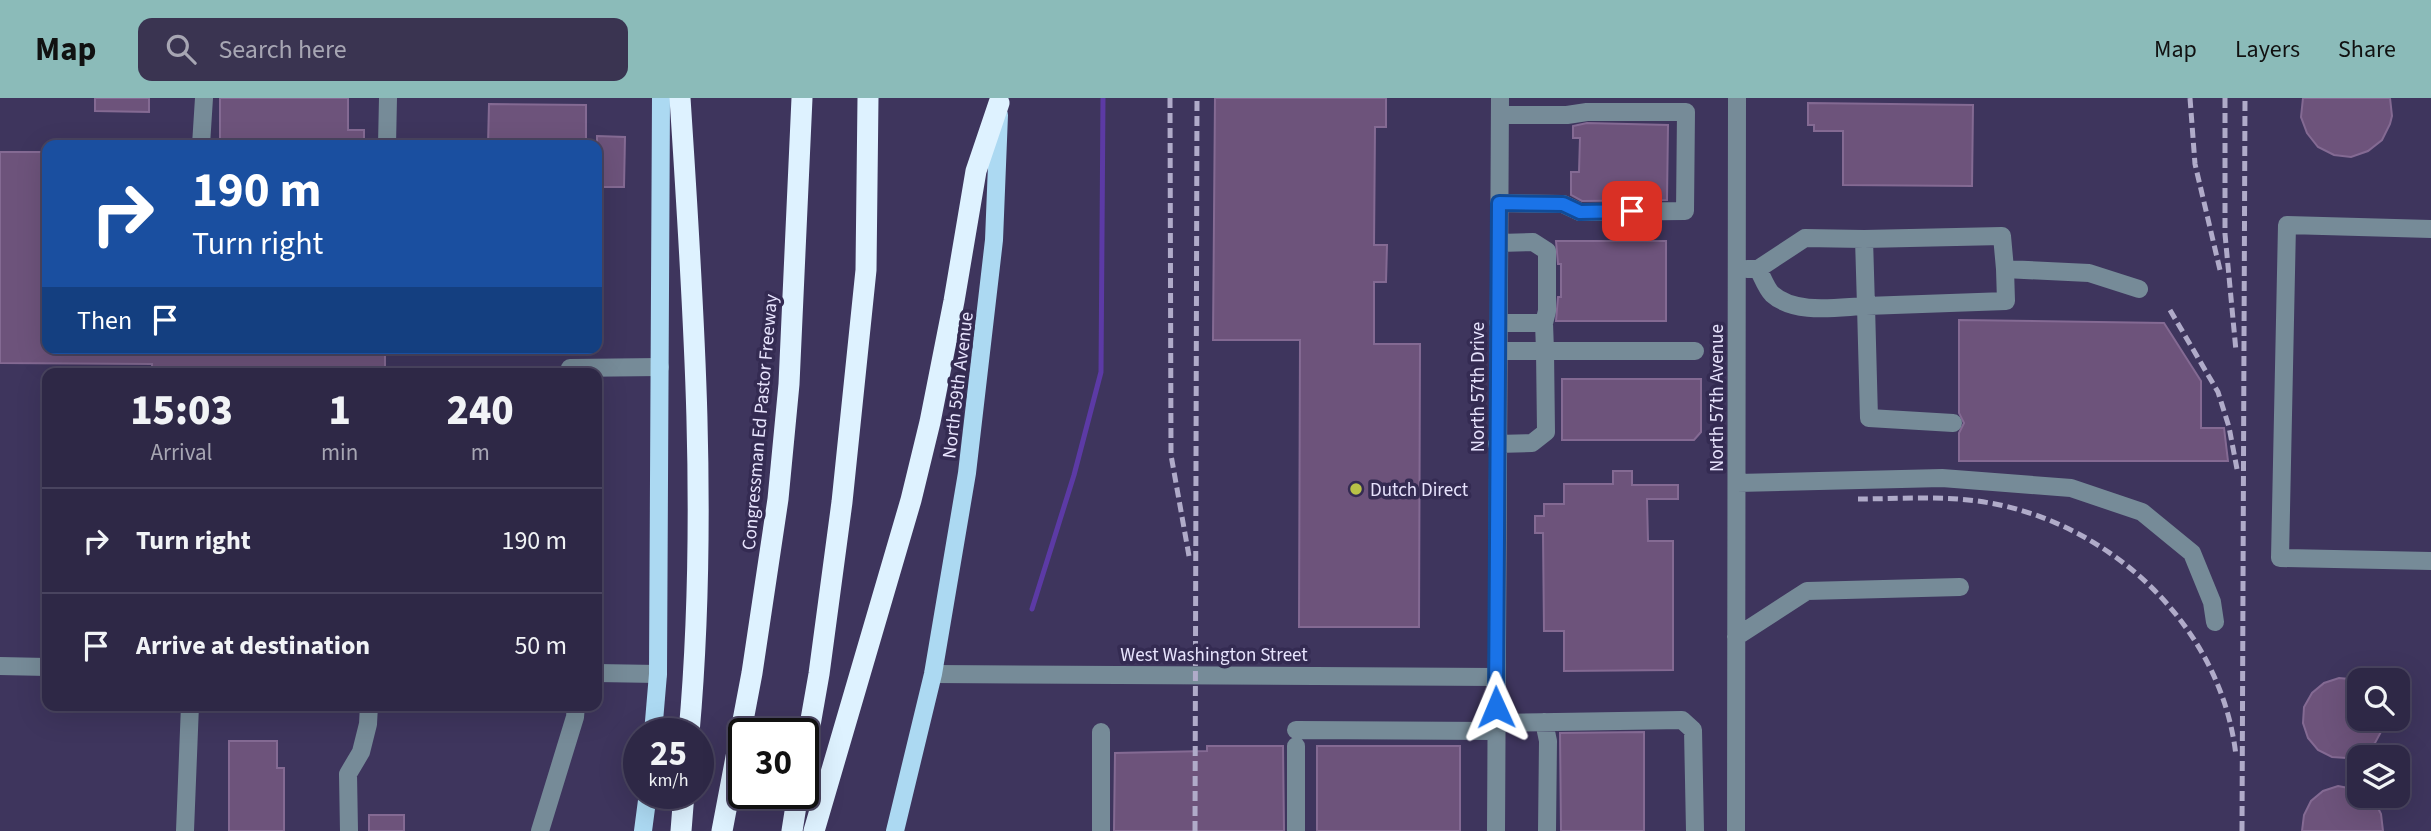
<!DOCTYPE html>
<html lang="en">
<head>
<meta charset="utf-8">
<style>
	:root { --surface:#2e2846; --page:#3a3451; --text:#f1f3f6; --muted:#a7a6b3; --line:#49445f; --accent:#8bbbb9 }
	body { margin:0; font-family:"Source Sans 3",sans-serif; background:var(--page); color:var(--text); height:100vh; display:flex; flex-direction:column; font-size:26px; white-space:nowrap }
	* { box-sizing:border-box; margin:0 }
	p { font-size:23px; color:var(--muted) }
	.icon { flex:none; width:38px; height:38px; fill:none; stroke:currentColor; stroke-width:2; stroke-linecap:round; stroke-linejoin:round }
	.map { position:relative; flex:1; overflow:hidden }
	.details { position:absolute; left:42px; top:270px; width:560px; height:343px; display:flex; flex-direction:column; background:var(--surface); border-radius:14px; box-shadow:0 7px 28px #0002,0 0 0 2px var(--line) }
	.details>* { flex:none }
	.guide { position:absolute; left:42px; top:42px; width:560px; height:214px; border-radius:14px; box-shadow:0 7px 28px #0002,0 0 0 2px var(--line); background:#1a4fa0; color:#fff; overflow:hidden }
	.tools { position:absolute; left:2347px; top:570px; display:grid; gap:14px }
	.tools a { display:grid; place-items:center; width:63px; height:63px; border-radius:14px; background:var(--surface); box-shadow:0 7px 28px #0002,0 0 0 2px var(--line); font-size:35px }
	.speed { position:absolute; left:623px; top:620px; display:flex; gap:14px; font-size:35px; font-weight:700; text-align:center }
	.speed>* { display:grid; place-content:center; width:91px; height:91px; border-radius:50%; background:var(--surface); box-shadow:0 7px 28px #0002,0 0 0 2px var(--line); line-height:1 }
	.speed small { font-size:18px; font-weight:400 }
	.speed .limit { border:4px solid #111; border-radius:10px; background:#fff; color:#111 }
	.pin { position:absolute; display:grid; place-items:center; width:60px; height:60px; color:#fff; margin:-30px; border-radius:14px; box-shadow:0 4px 10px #0006 }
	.me { position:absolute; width:77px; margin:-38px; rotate:359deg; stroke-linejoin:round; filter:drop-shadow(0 0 5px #0008) }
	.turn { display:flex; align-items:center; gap:24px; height:147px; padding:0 35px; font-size:32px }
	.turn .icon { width:91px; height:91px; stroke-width:2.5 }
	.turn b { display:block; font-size:49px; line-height:60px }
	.then { display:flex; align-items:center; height:66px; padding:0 35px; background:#0003; gap:14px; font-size:26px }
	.eta { display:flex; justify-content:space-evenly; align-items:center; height:119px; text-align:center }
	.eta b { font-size:42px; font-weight:800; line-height:49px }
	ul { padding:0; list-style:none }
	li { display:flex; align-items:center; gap:21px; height:105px; padding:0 35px; border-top:2px solid var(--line) }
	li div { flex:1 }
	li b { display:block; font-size:26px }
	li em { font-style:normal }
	header { display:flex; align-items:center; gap:42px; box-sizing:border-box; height:98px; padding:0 35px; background:var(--accent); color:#111 }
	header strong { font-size:33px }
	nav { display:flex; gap:38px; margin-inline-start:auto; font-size:24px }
	.search { width:490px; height:63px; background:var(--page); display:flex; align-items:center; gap:18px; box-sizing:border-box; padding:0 24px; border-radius:14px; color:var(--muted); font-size:26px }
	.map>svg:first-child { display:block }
</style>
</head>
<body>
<header>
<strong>Map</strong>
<div class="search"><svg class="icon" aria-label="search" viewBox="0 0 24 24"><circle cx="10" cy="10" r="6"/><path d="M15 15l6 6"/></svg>Search here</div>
<nav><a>Map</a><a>Layers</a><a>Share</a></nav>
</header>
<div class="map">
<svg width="2431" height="733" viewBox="0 0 2431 733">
	<rect width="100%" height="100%" fill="#3e355d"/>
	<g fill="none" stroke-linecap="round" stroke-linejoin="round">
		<path stroke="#5c3aa5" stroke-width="5" d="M1032,511l42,-134 27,-103 2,-274"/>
	</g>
	<path fill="#6d537b" stroke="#846a93" stroke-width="2" d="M95,0h54v14l-54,-1z
		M220,0h128v32h16v15h-144z
		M1215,0h171v29h-11l-1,118h13l-1,37h-12v62h46l-1,283h-120l1,-287h-87z
		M2303,0h87l2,18 -2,8 -8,16 -14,11 -17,6 -17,-2 -16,-8 -11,-14 -6,-16z
		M1808,5l165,2 -1,81 -129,-1v-54h-29v-6h-6z
		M489,6l97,1v40h-98z
		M1587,25l81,2 -1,75 -85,1 -11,-6v-23h8l1,-34h-7v-12z
		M597,38l28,1 -1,50h-27z
		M0,54h47v196l338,5v20h-233v-9l-152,-1z
		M1556,143h110v80h-110l2,-24h3v-33h-3z
		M1959,222l205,3 37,58v47h23l4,33h-269v-28l5,-10 -5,-10z
		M1562,281h139v53l-7,8h-132z
		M1613,373h19v14h46v14h-31l1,42h25v129l-109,1v-40h-20l-1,-98h-8v-17h9v-12h20v-20h49z
		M2339,580l20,2v39h25l-2,11 -7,13 -12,11 -16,4 -15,-1 -14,-7 -10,-12 -5,-15 1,-16 8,-14 12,-10z
		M1644,634v99h-83l-1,-98z
		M229,643h48v27h7v63h-55z
		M1207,648h76l1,85h-170l1,-78 92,-2z
		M1317,648h143v85h-143z
		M2338,688l21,4v6h10l5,4 7,14 2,17h-81l2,-16 7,-14 12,-10z
		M369,717h35v16h-35z"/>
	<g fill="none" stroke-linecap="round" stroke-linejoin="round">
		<path stroke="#768b98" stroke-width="18" d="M201,47l3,-47
			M387,47l1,-47
			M1499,105l64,1 17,8 105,-1 1,-99h-99l-20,3h-67
			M2431,131l-144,-4 -7,333 151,3
			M1864,141l138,-3 3,33
			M1747,171h11c4,7 8,19 14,25 23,21 66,13 94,12l3,112 84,5
			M1758,171l47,-31 59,1 2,67 140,-5 -1,-32 84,4 50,16
			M1498,225h46l3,-12v-60l-14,-9 -34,1
			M1544,225l1,28h150
			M570,275v-5l90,-1
			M1497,346l35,-1 14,-11 -1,-81h-47
			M1737,385l205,-5 129,10 71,24 50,41 20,49 3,20
			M1736,539l71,-46 153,-4
			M0,568l47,1
			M597,575l61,1
			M933,576l563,3
			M1544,624l4,19 -1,90
			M1496,625l186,-3 11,10 2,101
			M1296,632l200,1
			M1101,634v99
			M1296,648v85
			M185,733l5,-126
			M349,733l-1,-57 13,-22 7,-28 1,-19
			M540,733l35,-114 1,-12
			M1496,733l4,-733
			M1736,733l1,-733"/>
		<path stroke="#acd9f2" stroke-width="18" d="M653,635l5,-59 3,-576
			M643,733l5,-38
			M895,733l38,-157 34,-201 27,-233 5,-125"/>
		<path stroke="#def2ff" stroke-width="21" d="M680,0c14,212 28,423 9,635
			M803,667l16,-91 23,-172 24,-232 2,-172
			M681,733l3,-38
			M722,733l30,-158 26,-174 11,-115 13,-286
			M792,733l6,-38
			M814,733l97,-331 19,-78 24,-121 22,-130 23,-68"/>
		<path stroke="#b0abc9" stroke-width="5" stroke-dasharray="10 5" stroke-linecap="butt" d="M1170,0l1,357 18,101
			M2190,0l5,66 25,106
			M2225,0v136l11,117
			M2170,212l48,82 11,35 8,42
			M1858,401c43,0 89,-4 132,4 123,22 232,125 246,253
			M1195,733l2,-733
			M2242,733l3,-733"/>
	</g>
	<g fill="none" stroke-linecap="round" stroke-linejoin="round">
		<defs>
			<path id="route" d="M1496,609l3,-504 64,1 17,8 52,-1"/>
		</defs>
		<use href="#route" stroke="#114b97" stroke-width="18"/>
		<use href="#route" stroke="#1a73e8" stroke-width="12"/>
	</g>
	<circle fill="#b8c147" stroke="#342b52" stroke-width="2.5" cx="1356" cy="391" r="7"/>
	<g text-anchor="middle" stroke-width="7" stroke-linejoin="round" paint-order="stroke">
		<g font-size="19" fill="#e7e3fd" stroke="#342b52">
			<text transform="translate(957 287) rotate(-83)" y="7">North 59th Avenue</text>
			<text transform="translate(1477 289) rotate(-90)" y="7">North 57th Drive</text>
			<text transform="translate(1716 300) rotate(-90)" y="7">North 57th Avenue</text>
			<text transform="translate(759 324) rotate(-85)" y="7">Congressman Ed Pastor Freeway</text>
			<text x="1214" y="563">West Washington Street</text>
		</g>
		<g font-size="19" fill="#e7e3fd" stroke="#342b52" text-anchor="start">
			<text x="1370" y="398">Dutch Direct</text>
		</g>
	</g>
</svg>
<div class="tools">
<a><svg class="icon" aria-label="search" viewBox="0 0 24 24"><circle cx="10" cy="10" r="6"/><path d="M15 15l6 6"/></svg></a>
<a><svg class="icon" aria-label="layers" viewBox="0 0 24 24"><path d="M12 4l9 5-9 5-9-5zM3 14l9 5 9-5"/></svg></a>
</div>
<div class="speed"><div>25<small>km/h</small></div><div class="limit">30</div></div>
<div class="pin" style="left:1632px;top:113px;background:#d93025"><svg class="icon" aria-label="arrive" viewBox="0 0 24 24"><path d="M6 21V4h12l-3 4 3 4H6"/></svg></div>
<svg class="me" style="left:1496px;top:609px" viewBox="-20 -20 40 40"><path d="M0-17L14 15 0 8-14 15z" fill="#1a73e8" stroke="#fff" stroke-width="4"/></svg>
<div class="guide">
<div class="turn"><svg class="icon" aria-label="right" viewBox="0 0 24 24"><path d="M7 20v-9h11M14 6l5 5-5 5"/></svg><div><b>190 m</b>Turn right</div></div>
<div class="then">Then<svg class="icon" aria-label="arrive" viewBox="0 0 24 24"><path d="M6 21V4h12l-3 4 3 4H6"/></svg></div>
</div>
<section class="details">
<div class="eta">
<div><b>15:03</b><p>Arrival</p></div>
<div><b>1</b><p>min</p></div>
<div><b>240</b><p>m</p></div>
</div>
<ul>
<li><svg class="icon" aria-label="right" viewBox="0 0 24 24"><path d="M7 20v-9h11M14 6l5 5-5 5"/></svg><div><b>Turn right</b></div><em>190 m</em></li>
<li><svg class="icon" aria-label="arrive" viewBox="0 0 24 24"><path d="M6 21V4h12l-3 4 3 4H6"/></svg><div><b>Arrive at destination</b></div><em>50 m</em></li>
</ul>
</section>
</div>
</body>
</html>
